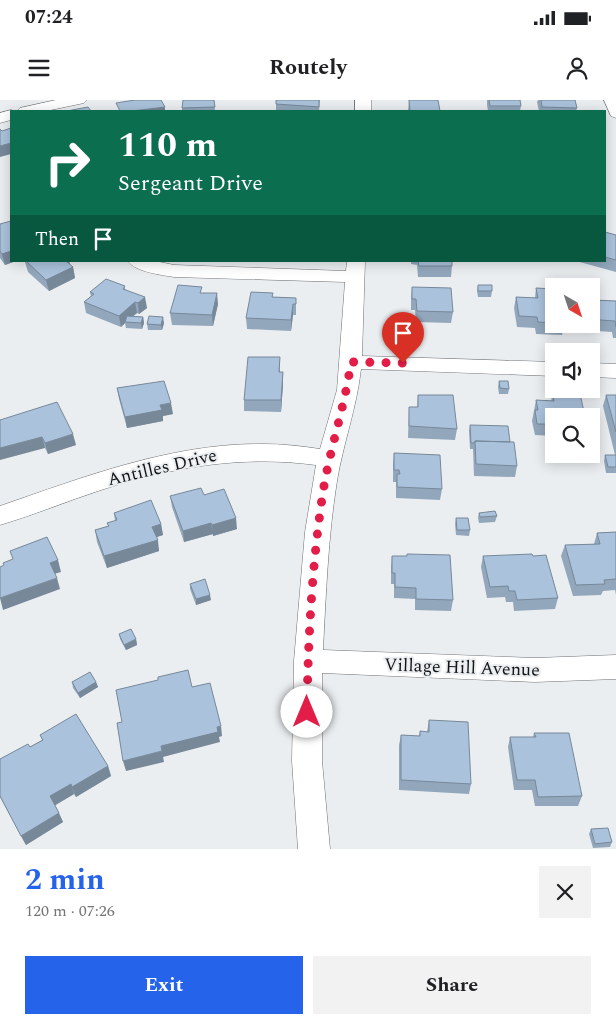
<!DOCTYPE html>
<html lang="en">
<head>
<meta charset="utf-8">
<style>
	:root { --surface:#fff; --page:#f2f2f2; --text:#202124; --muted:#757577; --accent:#2563eb }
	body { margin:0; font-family:Spectral,serif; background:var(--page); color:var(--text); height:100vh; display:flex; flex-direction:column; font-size:19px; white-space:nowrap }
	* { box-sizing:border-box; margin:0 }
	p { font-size:16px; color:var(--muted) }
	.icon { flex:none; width:28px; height:28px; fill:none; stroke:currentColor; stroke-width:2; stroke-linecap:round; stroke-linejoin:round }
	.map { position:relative; height:749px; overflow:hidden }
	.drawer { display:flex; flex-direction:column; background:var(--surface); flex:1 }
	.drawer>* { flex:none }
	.banner { position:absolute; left:10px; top:10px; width:596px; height:152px; border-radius:0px; box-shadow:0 2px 12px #0003; background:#0b6e4f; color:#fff; overflow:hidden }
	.needle { width:32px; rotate:141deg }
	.controls { position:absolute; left:545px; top:178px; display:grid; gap:10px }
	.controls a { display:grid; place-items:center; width:55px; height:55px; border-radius:0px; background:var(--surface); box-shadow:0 2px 12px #0003; font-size:25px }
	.pin { position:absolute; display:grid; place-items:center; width:42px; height:42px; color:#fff; margin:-51px -21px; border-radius:50% 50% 50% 0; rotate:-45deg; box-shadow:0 0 5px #0007 }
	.pin .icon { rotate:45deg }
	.me { position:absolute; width:55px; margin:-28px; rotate:0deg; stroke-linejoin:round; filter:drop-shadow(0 0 4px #0008) }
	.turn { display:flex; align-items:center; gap:18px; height:105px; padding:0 25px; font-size:22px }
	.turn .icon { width:65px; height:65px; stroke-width:2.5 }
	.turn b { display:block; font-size:35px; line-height:42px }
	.then { display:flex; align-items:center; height:48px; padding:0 25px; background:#0003; gap:10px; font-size:19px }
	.round { display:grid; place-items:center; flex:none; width:52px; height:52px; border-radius:0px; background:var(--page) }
	.summary { display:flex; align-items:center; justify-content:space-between; height:85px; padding:0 25px }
	h1 { font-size:30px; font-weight:700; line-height:38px; color:var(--accent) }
	.action { display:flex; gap:10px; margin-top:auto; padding:10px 25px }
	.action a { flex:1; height:58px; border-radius:0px; background:var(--accent); color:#fff; font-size:20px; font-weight:700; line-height:58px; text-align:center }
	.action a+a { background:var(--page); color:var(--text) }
	.status { display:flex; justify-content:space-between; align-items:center; height:35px; padding:0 25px; background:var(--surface); direction:ltr }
	.status svg { height:14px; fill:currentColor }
	header { display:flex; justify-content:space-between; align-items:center; height:65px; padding:0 25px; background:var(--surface); font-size:22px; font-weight:700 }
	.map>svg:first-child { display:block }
</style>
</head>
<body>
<div class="status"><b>07:24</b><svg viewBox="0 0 49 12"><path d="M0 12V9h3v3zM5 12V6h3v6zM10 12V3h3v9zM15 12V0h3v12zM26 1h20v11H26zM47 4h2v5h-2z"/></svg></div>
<header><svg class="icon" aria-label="menu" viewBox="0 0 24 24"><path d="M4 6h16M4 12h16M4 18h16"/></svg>Routely<svg class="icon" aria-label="person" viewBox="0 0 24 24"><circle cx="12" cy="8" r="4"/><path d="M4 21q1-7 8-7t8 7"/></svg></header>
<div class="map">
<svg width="616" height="749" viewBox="0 0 616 749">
	<rect width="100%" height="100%" fill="#ebeef1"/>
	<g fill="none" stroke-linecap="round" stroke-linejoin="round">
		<defs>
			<path id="minor" d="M56,0h31l-3,3 -38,8h-29l3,-3z
				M355,0h16v11h-16z
				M604,0h12v18l-5,-2z
				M11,10l4,1h-4v9l-11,3v-10z
				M128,161h27l19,4 172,6 1,-10h18l-3,95 192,6v14l-193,-7c-4,38 -18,75 -24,112 -9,56 -11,113 -14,169l212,8 81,-3v24l-81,3 -213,-9v88l8,88h-32l-6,-88 2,-100 11,-129 11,-67c-74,-10 -144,2 -215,25 -34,11 -67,25 -101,35v-19c84,-29 172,-63 263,-62 19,0 38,2 57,5l17,-59 8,-108 -171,-5c-12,-2 -39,-5 -46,-16z
				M591,263l25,1v14l-25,-1z"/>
		</defs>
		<use href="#minor" stroke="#6d7073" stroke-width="1"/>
		<use href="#minor" fill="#fff" fill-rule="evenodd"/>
	</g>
	<path fill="#92a7bc" d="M214,0l1,11h-33v-3z
		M320,0l-1,11h-43v-7z
		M409,0l31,11h-32z
		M487,0h33l1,6 -1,5h-32l-1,-6z
		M538,0h37l2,8 -1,3h-37l-2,-9z
		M0,124l11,37h5l-11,4 -5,-7z
		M605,132l11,3v37l-40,-11h29z
		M24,161h45l1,4 3,2 2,11 -26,13 -21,-19 -3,-10z
		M411,161h41v5l-1,11h-33l-1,-12 -6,-1z
		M554,180l15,6h-15v38h11l-3,11 -26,-1 -1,-6 -18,-1 -3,-19 2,-11 19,1 1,-10 18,1 -1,-4z
		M478,185l14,6 -1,6h-13l-1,-6z
		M125,186v3l22,19 -8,6 -2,-1 -4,3 10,1 1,6 -2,6 -16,-1 -1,-5 -4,4 -35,-14 -2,-11 7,-6 -1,-4z
		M412,187l41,25 -2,11 -35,-1 -1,-12h-4v-12z
		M202,193l16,11 -5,22 -41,-1 -2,-12z
		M273,197l23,1v17h-3l-2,16 -44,-2 -1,-11z
		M592,200l24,1v37h-3l-1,-6 -15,-1 -6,-15v-11z
		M164,223l-2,7h-14l-1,-6z
		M280,257v15h3v12l-2,28 -37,-1v-11z
		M499,281l10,8 -1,5h-9l-1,-7z
		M117,288l56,26 -10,2v5l-36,7 -8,-29z
		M553,293l27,1 -26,22v20l-19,-1 -3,-14 4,-21 15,1z
		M418,295l39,34 -2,11 -47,-2 1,-31h8z
		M606,295h10v78h-10l-2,-12 1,-6h10l-12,-49z
		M0,320l76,25 -28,9 -3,-6z
		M470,325l40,17 7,24 -2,11 -41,-1 -1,-27h-3l-1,-18z
		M394,353l48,36 -2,11 -44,-2v-16h-3v-18z
		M204,395l33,34 -24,7v-2l-29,8 -12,-35 -2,-11z
		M114,413l47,11 2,11 -7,2 3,14 -52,17 -10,-26 -2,-12 13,-4 -1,-3 8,-2z
		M479,413l18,3 -2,6 -16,1 -1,-5z
		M456,418l14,12 -1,6 -13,-1 -1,-11z
		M616,432v63l-1,-5 -12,1 -2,4 -28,1 -12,-40 4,-11 29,-1 3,-11z
		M392,456l61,44 -2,11 -36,-1v-11l-21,-1v-14h-3v-17z
		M483,456l75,42 -3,11 -41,2 -1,-9h-7l-1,-5 -18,1 -6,-31z
		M190,484l21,16 -15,5 -6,-16z
		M119,534l17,5 1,6 -11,5 -6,-11z
		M72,582h24l2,5 -18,11 -7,-10z
		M429,620l42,64 -2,10 -70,-4v-45l2,-10 18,1 1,-5 7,1z
		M534,633l48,63 -4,10h-43l-3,-16h-18l-6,-43 2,-10h23z
		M40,635l68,31 3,10 -35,21 -2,-3 -19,11 8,17 -37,23 -26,-48v-38l30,-12 12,-7z
		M591,729l21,13 -2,5 -17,1 -4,-14z"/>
	<path fill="#789" d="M165,7v4h-33z
		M11,43v11l-11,3v-11z
		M11,151v10h5l-11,4 -3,-11z
		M66,161h3l2,7 2,-1 2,11 -26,13 -3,-11z
		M217,193l1,11 -5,22 -1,-11z
		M145,197l2,11 -8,6 -1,-11z
		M135,202l2,11 -11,9h-1v1l-4,4 -2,-11z
		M293,204v11l-2,16v-11z
		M143,217l1,6 -2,6 -1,-6z
		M163,217l1,6 -2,7 -1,-5z
		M283,272v12l-2,28v-12z
		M171,303l2,11 -10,2v5l-36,7 -2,-11 35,-12z
		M73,334l3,11 -28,9 -3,-11z
		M42,337l3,11 -45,12v-12z
		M236,418l1,11 -24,7 -1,-11z
		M211,423l2,11 -29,8 -1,-11z
		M161,424l2,11 -9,3 -2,-11z
		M158,440l1,11 -52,17 -3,-12z
		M58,460l3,12 -7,2 -4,-11z
		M57,478l3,11 -57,21 -3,-12z
		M210,495l1,5 -15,5v-6z
		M136,539l1,6 -11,5 -2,-5z
		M96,582l2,5 -18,11 -2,-5z
		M221,626l1,10 -3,1 1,5 -57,15 -2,-11z
		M162,651l2,11 -38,9 -3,-10z
		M108,666l3,10 -35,21 -4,-10z
		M71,684l3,10 -20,12 -4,-10z
		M59,713l4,9 -37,23 -5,-9z"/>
	<path fill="#aac2db" stroke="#789" d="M135,0h26l4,7 -33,4h-12l-4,-8z
		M183,0h31l1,7 -33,1z
		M276,0h43v7l-43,-3z
		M409,0h29l2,11h-30z
		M489,0h31l1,6h-31z
		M541,0h34l2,8 -35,-1z
		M88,7l3,4h-24z
		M11,28v15l-11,3v-17l2,2z
		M11,121v30l-9,3 -2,-3v-27z
		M605,132l11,3v25l-11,-3z
		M26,161h40l7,6 -27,13z
		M418,161h34v5h-33z
		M106,179l19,7 -2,3 22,8 -7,6 -3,-1 -16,14 -35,-14 10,-8 -4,-2z
		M554,180h14l1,6h-14z
		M178,185l24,2 -2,6h17l-5,22 -42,-2z
		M478,185h14v6h-14z
		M412,187l39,1 2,24 -36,-1 -1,-12h-4z
		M536,188l18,1v34l-16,-1 -1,-5 -18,-1 -3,-19 22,1z
		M251,192l22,1 -1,4 24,1v6h-3l-2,16 -45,-2z
		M592,200l24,1v26l-1,-6 -15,-1z
		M127,216l16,1 -2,6 -16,-1z
		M149,216l14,1 -2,8 -14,-1z
		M248,257h32l-1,15h4l-2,28h-37z
		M164,281l7,22 -11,2 2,5 -37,7 -8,-29z
		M499,281h9l1,8 -9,-1z
		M553,293l27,1 5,22h-31v8h-17l-2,-14h3l-2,-10 18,1z
		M418,295h35l4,34 -48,-3v-19h9z
		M606,295h10v37z
		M57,302l16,32 -28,9 -3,-6 -42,11v-28z
		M470,325l38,1 2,16 -35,-1 -1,2h-3z
		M475,341l39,1 3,24 -41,-2z
		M394,353l46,2 2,34 -45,-2v-13h3l-1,-4h-5z
		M605,355h11v12h-8z
		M201,388l3,7 20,-6 12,29 -24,7 -1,-2 -28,8 -13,-35z
		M151,400l10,24 -9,3 6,13 -54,16 -9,-26 14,-4 -2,-3 10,-3 -3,-7z
		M495,411l2,5 -17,1 -1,-4z
		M456,418h12l2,12h-13z
		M616,432v47l-12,1 1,4 -29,1 -11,-40 35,-1 -3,-11z
		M47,437l11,23 -8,3 7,15 -57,20v-31l4,-2 -1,-2 10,-4 -3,-8z
		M407,454l43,1 3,45 -37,-1v-11l-21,-1v-14h-3v-17h15z
		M532,454l1,2 13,-1 12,43 -41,2 -2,-9h-6l-1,-5 -18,1 -7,-31z
		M205,479l5,16 -14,4 -6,-15z
		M131,529l5,10 -12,6 -5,-11z
		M188,570l4,17 18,-4 11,43 -4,1 1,5 -57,14 1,5 -39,10 -6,-38 5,-1 -6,-32 42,-10v-3z
		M90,572l6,10 -18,11 -6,-11z
		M76,614l32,52 -36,21 -1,-3 -21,12 9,17 -38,23 -21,-40v-37l28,-15 2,3 13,-7 -3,-5z
		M429,620l39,2 3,62 -70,-4v-45l19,1v-5l9,1z
		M534,633h35l13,63 -44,1 -3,-17h-18l-7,-43h26z
		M608,728l4,14 -17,2 -4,-15z"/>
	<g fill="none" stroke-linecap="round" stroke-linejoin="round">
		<path stroke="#e11d48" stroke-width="9" stroke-dasharray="0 16.2" d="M307,612c1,-73 5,-148 16,-220 7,-44 22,-86 28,-130l52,1"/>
	</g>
	<g text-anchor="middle" stroke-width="4" stroke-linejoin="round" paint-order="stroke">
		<g font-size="18" fill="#131415" stroke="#ebeef1">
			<text transform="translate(162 367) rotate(-13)" y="6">Antilles Drive</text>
			<text transform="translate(462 567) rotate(2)" y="6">Village Hill Avenue</text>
		</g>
	</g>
</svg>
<div class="controls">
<a><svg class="needle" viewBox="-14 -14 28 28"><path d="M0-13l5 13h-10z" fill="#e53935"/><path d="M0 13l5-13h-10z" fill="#757577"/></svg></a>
<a><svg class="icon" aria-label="sound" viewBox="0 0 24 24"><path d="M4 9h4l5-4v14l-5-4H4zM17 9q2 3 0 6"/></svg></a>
<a><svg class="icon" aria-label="search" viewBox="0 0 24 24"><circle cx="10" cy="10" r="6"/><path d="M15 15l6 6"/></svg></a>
</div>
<div class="pin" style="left:403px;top:263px;background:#d93025"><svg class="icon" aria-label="arrive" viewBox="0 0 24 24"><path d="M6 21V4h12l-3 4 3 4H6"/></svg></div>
<svg class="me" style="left:307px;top:612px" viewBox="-20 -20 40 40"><circle r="19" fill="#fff"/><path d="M0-13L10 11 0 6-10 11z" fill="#e11d48"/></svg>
<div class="banner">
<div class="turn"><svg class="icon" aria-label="right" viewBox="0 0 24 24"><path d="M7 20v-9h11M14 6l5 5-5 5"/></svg><div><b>110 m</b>Sergeant Drive</div></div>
<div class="then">Then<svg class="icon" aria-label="arrive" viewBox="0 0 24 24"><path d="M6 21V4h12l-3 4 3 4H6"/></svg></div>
</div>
</div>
<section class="drawer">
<div class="summary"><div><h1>2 min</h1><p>120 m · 07:26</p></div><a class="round"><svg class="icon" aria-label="close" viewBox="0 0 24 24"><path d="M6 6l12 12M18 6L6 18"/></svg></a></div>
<div class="action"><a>Exit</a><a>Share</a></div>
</section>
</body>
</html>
